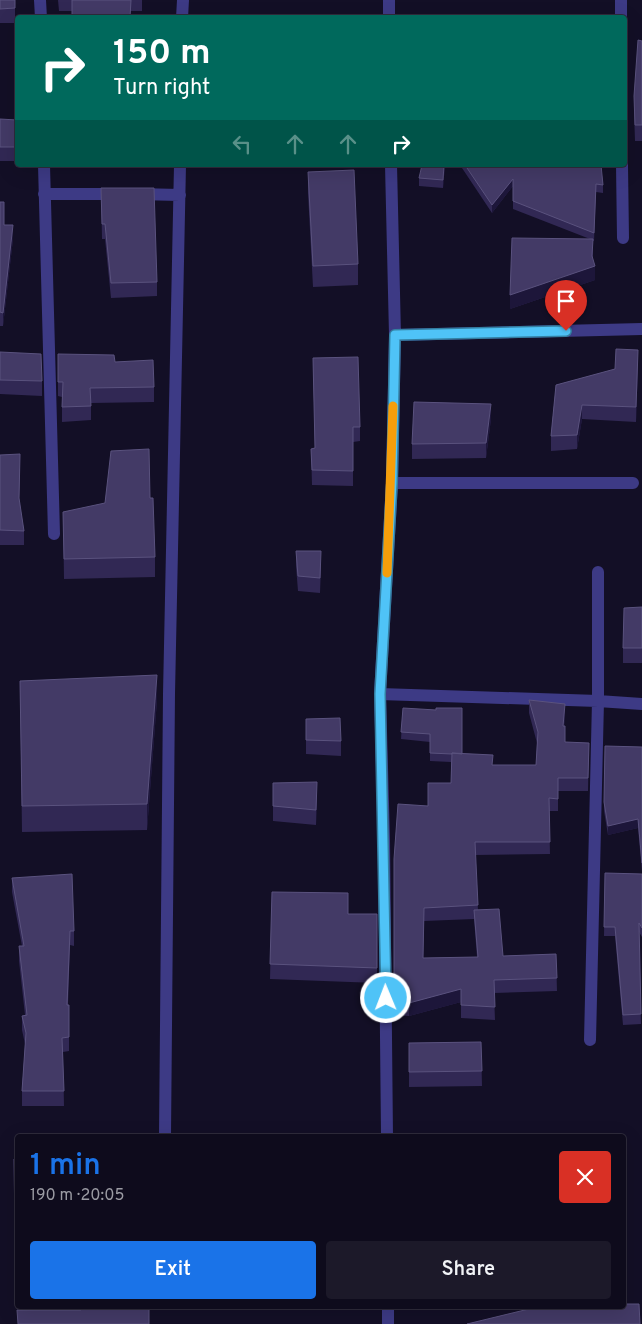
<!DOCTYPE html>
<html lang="en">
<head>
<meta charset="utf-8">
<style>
	:root { --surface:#0e0b1c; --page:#1c1929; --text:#f1f3f6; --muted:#9b9ba3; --line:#2e2b3b; --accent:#1a73e8 }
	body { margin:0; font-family:Overpass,sans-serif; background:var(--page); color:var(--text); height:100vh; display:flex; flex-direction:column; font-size:19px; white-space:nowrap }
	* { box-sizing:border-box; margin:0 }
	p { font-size:16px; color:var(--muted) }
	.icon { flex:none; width:28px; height:28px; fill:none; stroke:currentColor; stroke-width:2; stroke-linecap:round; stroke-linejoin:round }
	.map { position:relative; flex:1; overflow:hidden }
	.panel { position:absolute; left:15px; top:1134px; width:611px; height:175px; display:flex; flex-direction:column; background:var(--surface); border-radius:5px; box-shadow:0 5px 20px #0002,0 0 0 1px var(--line) }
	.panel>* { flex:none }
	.guide { position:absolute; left:15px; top:15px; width:612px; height:152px; border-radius:5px; box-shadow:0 5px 20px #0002,0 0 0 1px var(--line); background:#00695c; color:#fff; overflow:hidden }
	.pin { position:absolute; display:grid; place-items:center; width:42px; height:42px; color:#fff; margin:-51px -21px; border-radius:50% 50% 50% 0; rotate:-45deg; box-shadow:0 0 5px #0007 }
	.pin .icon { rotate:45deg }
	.me { position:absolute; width:55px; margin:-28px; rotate:359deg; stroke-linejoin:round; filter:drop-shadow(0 0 4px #0008) }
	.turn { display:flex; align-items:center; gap:18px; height:105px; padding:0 15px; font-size:22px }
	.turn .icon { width:65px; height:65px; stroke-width:2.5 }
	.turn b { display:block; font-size:35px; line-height:42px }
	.lanes { display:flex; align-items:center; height:48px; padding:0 15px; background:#0003; justify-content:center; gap:25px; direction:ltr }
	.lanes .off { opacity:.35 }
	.round { display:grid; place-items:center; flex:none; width:52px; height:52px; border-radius:5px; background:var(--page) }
	.headline { display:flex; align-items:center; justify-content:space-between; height:85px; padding:0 15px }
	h1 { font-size:30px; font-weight:600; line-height:38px; color:var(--accent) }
	.cta { display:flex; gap:10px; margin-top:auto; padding:10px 15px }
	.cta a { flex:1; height:58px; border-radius:5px; background:var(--accent); color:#fff; font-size:20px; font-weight:600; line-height:58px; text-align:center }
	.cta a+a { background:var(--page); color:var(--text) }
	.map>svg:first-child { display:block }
</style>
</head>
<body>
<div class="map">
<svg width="642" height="1324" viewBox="0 0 642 1324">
	<rect width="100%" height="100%" fill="#130f26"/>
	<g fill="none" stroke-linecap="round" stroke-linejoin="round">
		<path stroke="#3d3a85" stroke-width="12" d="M40,0l1,18
			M389,0v18
			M621,0v18
			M182,18l1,-18
			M44,165l10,369
			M622,165l1,73
			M44,194h73
			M137,194l43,1
			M395,335l247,-6
			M392,483h241
			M380,694l218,7 44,3
			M590,1040l8,-339v-129
			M165,1136l4,-442 11,-529
			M387,1136l-3,-296 -4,-146 12,-211 3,-148 -4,-170
			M388,1306v18"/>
	</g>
	<path fill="#312854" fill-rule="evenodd" d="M0,0h15v23h-15z
		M58,0h84v11h-83z
		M642,41v100h-7l-1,-29v-16z
		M0,119l17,1 -1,41h-16z
		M445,165l-2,23 -24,-2v-8z
		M460,165h141l2,20v8l-7,-1 -2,49h-1v18l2,21 -85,29 80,-70 -77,-30v-23l-21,27z
		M308,172l50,92v21l-45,2 -5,-94z
		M101,188l56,94v14l-46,2 -6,-59h-3z
		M0,202l4,23 9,14 -10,87h-3z
		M0,352l42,29v15l-42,-2z
		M58,354l57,8 39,25v15l-63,1v17l-29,2v-25l-4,-1z
		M313,358l47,69v14l-7,1v44l-41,-1 -1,-36 4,-1z
		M638,364l-2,58 -54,-3 -5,30 -26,2v-15l5,-51z
		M491,419l-5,39 -74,1v-15z
		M0,455l20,14 -1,31 5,31v14h-24z
		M150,498l5,59v20l-91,2 -1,-67z
		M296,551l25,15 -1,27 -22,-2 -2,-25z
		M642,607v56h-19v-15z
		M20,681l137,19 -10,130 -125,2z
		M529,700l36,17 -1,9 1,16 24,1 -1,48h-30v20h-9l1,43 -75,1 3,55 25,46 53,-2 1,37 -63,2 1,27 -34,-2v-16l-52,14 -15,-1v-156l34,-53 23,-23v-21l-21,-1v-19l-29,-3 2,-31 59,46 31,11h43l1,-22 -8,-30zM474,919l3,38 -54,1 1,-37z
		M306,719l35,22v15l-35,-2z
		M605,746l37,1v125l-4,-44 -30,7 -4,-24z
		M273,783l44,14 -1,28 -43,-4z
		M605,873l37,1v63l-3,-5 2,92 -18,1 -8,-89h-11z
		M12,878l62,53v15l-4,-1 -2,60h1v46l-6,1 1,54h-42v-15l3,-47 -3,-14v-14l3,-1 -6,-54v-15h3l-10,-54z
		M272,892l76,22h29v69l-107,-4z
		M481,1042l1,44 -73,1v-44z
		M14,1159h4v93h-3z"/>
	<path fill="#1d163a" d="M444,165h1l-2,23v-8z
		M513,179v7l-21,27v-8z
		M13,225v14l-10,87v-13z
		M593,239l-1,28 3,-1v14l-85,29v-14z
		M638,350v14l-2,58v-15z
		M491,404v15l-5,39v-15z
		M582,405v14l-5,30v-14z
		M157,675v25l-10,130v-26z
		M565,704v13l-2,22v-13z
		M317,782v15l-1,28v-15z
		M638,819v9l-30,7v-9z
		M461,989v13l-52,14v-13z"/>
	<path fill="#433a66" stroke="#5a527e" d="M0,0h15v8l-15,1z
		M72,0h59l-1,18h-58z
		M638,40l4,1v84h-7l-1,-29z
		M0,119l17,1 -1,27h-16z
		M422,165h22l-1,15 -24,-2z
		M465,165h136l2,20 -7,-1 -2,49 -81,-32v-22l-21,26z
		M354,170l4,94 -45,2 -5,-94z
		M101,188h53l3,94 -46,1 -6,-59h-3z
		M0,202h4v23h9l-10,88 -3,-1z
		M512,238l81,1 -1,17 3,10 -85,29z
		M616,349l22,1 -2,57 -54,-2 -5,30 -26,1 5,-51 59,-16z
		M0,352l41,2 1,27 -42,-1z
		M58,354l56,1 1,7 38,-2 1,27 -64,1 1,18 -29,1 1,-25h-5z
		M358,357l2,70h-7v44l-41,-1 -1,-21 4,-1 -2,-90z
		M414,402l77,2 -5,39 -74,1z
		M149,449l1,49h3l2,59 -91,2 -1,-47 42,-9 6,-52z
		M20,454l-1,44 5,33 -24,-1v-75z
		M296,551h25l-1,27 -22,-2z
		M642,607v41h-19l1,-40z
		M157,675l-10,129 -125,2 -2,-125z
		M529,700l36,4 -2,22h2v16l24,1 -1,35h-30v21l-9,-1 1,44h-75l3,63 -54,3 -1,50 55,-1 -4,-47 25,-1 4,47 53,-2 1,24 -63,2 1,27 -34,-2v-16l-52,14 -15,-1v-143l4,-55 30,2v-23h23l1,-30 41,2 -1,10h44l2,-33z
		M403,708l33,2v-2h26v46l-10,-1v1l-22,-1v-19l-29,-2z
		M340,718l1,23 -35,-1v-21z
		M605,746l37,1v116l-4,-44 -30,7 -4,-24z
		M317,782l-1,28 -43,-4v-23z
		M605,873l37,1v54l-3,-5 2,91 -18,1 -8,-88h-11z
		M72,874l2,57h-4l-3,74h2v32l-7,1 2,53h-42l4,-58 -4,-17 5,-1 -8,-69h5l-12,-68z
		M272,892l76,1v21h29v54l-107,-4z
		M481,1042l1,29 -73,1v-29z
		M14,1159h4v71h-3z
		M624,1304h15l1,20h-173l66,-16 16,-2h75z
		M81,1306h68v18h-131l-1,-14h64z"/>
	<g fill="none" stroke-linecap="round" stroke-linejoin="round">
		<defs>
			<path id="route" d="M386,998l-6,-304 12,-211 3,-148 171,-4"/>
		</defs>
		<use href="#route" stroke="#337fa1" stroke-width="12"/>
		<use href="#route" stroke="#4fc3f7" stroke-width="9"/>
		<path stroke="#f59e0b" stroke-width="9" d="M387,573l6,-167"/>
	</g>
</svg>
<div class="pin" style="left:566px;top:331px;background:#d93025"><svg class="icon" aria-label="arrive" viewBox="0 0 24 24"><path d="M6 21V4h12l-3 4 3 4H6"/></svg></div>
<svg class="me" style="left:386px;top:998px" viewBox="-20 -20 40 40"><circle r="17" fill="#4fc3f7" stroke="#fff" stroke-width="3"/><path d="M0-11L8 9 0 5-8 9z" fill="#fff"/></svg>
<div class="guide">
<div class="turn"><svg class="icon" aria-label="right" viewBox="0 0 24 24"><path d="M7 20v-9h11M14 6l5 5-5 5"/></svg><div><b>150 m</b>Turn right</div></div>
<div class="lanes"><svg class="icon off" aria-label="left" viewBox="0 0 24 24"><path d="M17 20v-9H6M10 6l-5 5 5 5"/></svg><svg class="icon off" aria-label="ahead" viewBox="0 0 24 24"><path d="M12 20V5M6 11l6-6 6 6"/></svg><svg class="icon off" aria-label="ahead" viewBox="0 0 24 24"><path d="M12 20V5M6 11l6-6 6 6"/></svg><svg class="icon" aria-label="right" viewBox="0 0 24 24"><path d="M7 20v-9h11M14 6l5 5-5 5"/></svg></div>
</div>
<section class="panel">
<div class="headline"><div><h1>1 min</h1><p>190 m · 20:05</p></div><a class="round" style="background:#d93025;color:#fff"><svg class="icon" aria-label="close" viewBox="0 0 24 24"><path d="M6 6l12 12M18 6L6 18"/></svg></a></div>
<div class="cta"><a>Exit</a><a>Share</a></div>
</section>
</div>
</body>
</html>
